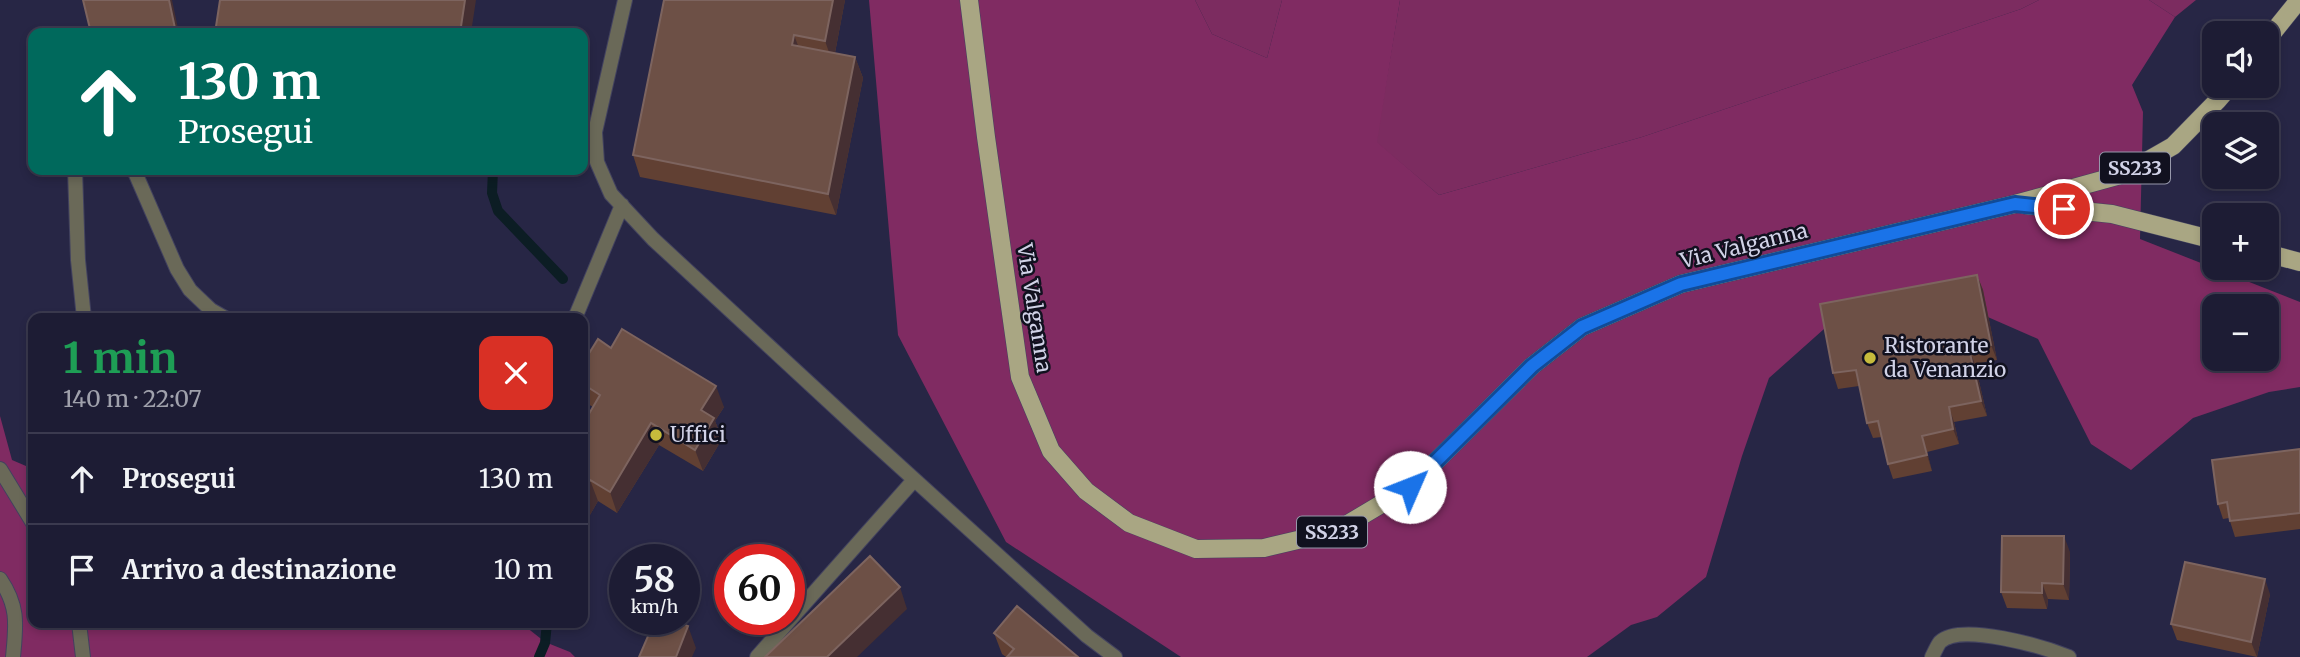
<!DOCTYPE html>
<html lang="it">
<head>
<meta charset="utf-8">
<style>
	:root { --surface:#1d1c34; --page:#25253c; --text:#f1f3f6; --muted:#a0a1ac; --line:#3b3a4f }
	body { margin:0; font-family:Merriweather,serif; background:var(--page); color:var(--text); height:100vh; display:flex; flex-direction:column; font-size:26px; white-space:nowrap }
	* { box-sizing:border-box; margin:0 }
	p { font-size:23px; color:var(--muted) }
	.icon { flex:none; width:38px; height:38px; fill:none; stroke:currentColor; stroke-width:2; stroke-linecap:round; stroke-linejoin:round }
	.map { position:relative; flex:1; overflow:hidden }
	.drawer { position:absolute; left:28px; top:313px; width:560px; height:315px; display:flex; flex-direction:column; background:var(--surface); border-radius:14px; box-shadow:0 4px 10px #0003,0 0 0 2px var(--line) }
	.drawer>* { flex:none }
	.banner { position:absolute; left:28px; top:28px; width:560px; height:147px; border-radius:14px; box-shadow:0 4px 10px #0003,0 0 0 2px var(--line); background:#00695c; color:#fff; overflow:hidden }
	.tools { position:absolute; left:2202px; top:21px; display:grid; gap:14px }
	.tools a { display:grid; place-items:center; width:77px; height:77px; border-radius:14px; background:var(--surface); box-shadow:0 4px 10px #0003,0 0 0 2px var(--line); font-size:35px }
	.speed { position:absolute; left:609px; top:544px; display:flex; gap:14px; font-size:35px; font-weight:700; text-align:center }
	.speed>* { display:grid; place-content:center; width:91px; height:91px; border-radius:50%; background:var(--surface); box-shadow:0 4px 10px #0003,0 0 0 2px var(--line); line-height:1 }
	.speed small { font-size:18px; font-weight:400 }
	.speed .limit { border:10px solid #d22; background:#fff; color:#111 }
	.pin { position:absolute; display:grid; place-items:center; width:60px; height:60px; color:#fff; margin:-30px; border:4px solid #fff; border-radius:50%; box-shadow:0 2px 7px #0007 }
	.me { position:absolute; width:77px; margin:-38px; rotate:46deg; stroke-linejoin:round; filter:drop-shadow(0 0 5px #0008) }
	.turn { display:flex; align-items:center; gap:24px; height:147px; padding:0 35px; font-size:32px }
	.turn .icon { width:91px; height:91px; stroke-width:2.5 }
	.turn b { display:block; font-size:49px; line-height:60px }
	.round { display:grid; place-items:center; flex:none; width:74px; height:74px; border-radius:14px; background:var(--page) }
	.overview { display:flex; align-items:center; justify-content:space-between; height:119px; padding:0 35px }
	h1 { font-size:42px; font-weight:700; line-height:52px; color:#1e9e55 }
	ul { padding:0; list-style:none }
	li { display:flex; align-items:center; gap:21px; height:91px; padding:0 35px; border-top:2px solid var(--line) }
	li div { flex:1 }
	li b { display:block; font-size:26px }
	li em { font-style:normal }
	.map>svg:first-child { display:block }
</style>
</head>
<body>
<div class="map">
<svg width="2300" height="657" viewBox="0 0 2300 657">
	<rect width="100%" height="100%" fill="#272645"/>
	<path fill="#7c2c60" d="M1195,0h87l-15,58 -55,-24z
		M1400,0h639l-18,9 -379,128 -203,58 -63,-53z
		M2149,0h47l-21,17z"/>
	<path fill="#802b62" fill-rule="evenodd" d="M869,0h326l17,34 55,24 15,-58h118l-23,142 62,53 203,-58 379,-128 18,-9h110l26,17 -43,68 11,27 -3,127 160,63v85l-31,5 -76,26 -62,52 -40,-26 -53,-105 -89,-39 -125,29 -55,49 -27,78 -36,121 -49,40 -26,8 -44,32h-406l-175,-115 -108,-207zM2214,306h52v53h-52z
		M0,416l12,44 21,9v154h488l24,19 25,10 5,5h-575z"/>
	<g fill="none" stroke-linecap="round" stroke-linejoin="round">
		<path stroke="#0c1d24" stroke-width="10" d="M493,170l-1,23 6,18 65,68
			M539,657l6,-14 2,-20"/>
		<defs>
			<path id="lane" d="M625,0l-30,132 2,30 14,32 42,45 210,194 224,203 28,21
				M75,170l3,90 6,58
				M134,170l43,99 13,21 21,20 14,8
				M575,318l47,-113
				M757,657l157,-177"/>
			<path id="street" d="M0,469l33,54
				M0,579c19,28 16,46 13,78
				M79,623l4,34
				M1932,657c2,-4 5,-11 8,-15 21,-20 104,5 129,15"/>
			<path id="primary" d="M969,0l17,137 34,240 31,74 35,40 43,32 67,26 68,-1 72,-17 74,-44 122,-121 50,-39 99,-43 334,-80 109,-30 49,-28 44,-45 13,-15
				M2266,41l33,-41
				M2025,205l87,9 102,26
				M2266,253l34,9"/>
		</defs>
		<use href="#lane" stroke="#42425f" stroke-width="16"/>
		<use href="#street" stroke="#42425f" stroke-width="16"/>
		<use href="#primary" stroke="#42425f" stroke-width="19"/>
		<use href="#lane" stroke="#6a6958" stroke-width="14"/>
		<use href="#street" stroke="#6a6958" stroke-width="14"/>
		<use href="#primary" stroke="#a9a683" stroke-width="18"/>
	</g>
	<path fill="#614033" d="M664,0h181l-10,53 20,4 8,21 -27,137 -196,-38 -7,-22z
		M1977,275l6,15 14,70 -22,4 12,52 -33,6 5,22 -32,8 5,19 -39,8 -5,-15 -6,-27 -9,1 -6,-15 -8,-37 -21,3 -5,-16z
		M611,348l113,59 -9,14 7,18 -19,32 -44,-26 -42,68 -19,-12 -11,19 -4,-2v-94l10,-17 -10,-6v-38z
		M2300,449v80l-65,8 -6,-19 -6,1 -5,-15z
		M2070,552l-1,48 -21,-1 -1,10 -40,-1 -6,-16z
		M2270,594l-13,63 -80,-17 -6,-16z
		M994,633l84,24h-72l-4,-3z"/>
	<path fill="#452f32" d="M169,0h3l7,33h-3z
		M465,0h11l-5,33h-11z
		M833,0h12l-12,63 -8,-22z
		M794,35l8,21 -10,-11z
		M855,57l8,21 -27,137 -8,-21z
		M1977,275l6,15 14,70 -6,-15z
		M1969,349l6,15 12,52 -6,-15z
		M716,386l8,21 -9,14 7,18 -19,32 -8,-21 6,-40z
		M1949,407l5,15 5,22 -6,-15z
		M651,423l8,22 -42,68 -7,-21z
		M1922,436l5,16 5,19 -5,-16z
		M590,480l8,21 -11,19 -4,-11v-17z
		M2064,536l6,16 -1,48 -6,-16z
		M2265,579l5,15 -13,63 -6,-15z
		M2042,583l6,16 -1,10 -5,-16z
		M900,587l7,22 -50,48h-30z
		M688,626l8,22 -4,9h-16z"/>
	<path fill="#6d5046" stroke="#7d645f" stroke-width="2" d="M83,0h86l7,33h-85z
		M220,0h245l-5,33h-245z
		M664,0h169l-8,41 -31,-6 -2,10 63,12 -27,137 -195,-39z
		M1977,275l14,70 -22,4 12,52 -32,6 4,22 -31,7 5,19 -39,9 -10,-43 -11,2 -11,-53 -23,3 -13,-69z
		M622,329l94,57 -15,24 13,8 -19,32 -44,-27 -41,69 -20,-12 -7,12v-68l17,-29 -17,-11v-21l15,-24 13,9z
		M2300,449v64l-70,8 -3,-19 -9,2 -6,-44z
		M2002,536h62l-1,48 -21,-1v10l-41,-1z
		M870,556l30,31 -73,70h-62z
		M2185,562l80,17 -14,63 -80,-18z
		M1017,606l61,51h-71l7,-8 -20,-16z
		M655,620h16l17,6 -12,31h-37z"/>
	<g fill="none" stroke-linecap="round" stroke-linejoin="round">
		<defs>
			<path id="route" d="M1410,487l122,-121 50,-39 99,-43 334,-80 49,5"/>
		</defs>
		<use href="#route" stroke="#114b97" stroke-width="18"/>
		<use href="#route" stroke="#1a73e8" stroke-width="12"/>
	</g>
	<g fill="#c6bb3c" stroke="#11111f" stroke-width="2.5">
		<circle cx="1870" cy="358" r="7"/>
		<circle cx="656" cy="435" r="7"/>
	</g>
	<g text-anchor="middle" stroke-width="5" stroke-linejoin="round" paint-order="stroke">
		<g fill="#11111f" stroke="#9798ab" stroke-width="2">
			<rect x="2100" y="152.5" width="70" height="31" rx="5"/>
			<rect x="1297" y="516.5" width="70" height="31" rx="5"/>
		</g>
		<g font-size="19" font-weight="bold" fill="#d1d2e7">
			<text x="2135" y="175">SS233</text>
			<text x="1332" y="539">SS233</text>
		</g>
		<g font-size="21" fill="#d1d2e7" stroke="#11111f">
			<text transform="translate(1744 246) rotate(-14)" y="7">Via Valganna</text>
			<text transform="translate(1034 308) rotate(81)" y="7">Via Valganna</text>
		</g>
		<g font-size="21" fill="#d1d2e7" stroke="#11111f" text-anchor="start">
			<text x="1884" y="353">Ristorante<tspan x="1884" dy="24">da Venanzio</tspan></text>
			<text x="670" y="442">Uffici</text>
		</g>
	</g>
</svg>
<div class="tools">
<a><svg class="icon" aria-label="sound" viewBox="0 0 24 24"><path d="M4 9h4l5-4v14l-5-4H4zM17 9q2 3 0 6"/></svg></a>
<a><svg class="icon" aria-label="layers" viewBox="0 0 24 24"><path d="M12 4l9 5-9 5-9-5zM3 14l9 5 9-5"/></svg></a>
<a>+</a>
<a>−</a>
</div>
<div class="speed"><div>58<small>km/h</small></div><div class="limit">60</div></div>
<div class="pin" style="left:2064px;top:209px;background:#d93025"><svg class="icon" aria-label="arrive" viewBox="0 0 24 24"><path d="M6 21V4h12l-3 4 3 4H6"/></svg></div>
<svg class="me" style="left:1410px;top:487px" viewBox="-20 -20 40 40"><circle r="19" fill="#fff"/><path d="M0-13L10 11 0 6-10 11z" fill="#1a73e8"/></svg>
<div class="banner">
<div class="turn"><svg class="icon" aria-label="ahead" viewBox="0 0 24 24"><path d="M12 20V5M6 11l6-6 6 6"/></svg><div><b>130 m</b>Prosegui</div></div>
</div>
<section class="drawer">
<div class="overview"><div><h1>1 min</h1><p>140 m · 22:07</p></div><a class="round" style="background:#d93025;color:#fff"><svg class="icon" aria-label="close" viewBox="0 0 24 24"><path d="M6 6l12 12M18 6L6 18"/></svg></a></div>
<ul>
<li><svg class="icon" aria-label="ahead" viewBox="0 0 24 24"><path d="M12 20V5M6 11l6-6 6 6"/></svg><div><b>Prosegui</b></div><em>130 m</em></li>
<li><svg class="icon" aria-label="arrive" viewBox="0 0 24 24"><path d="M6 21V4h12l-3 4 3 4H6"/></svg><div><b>Arrivo a destinazione</b></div><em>10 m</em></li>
</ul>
</section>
</div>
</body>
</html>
